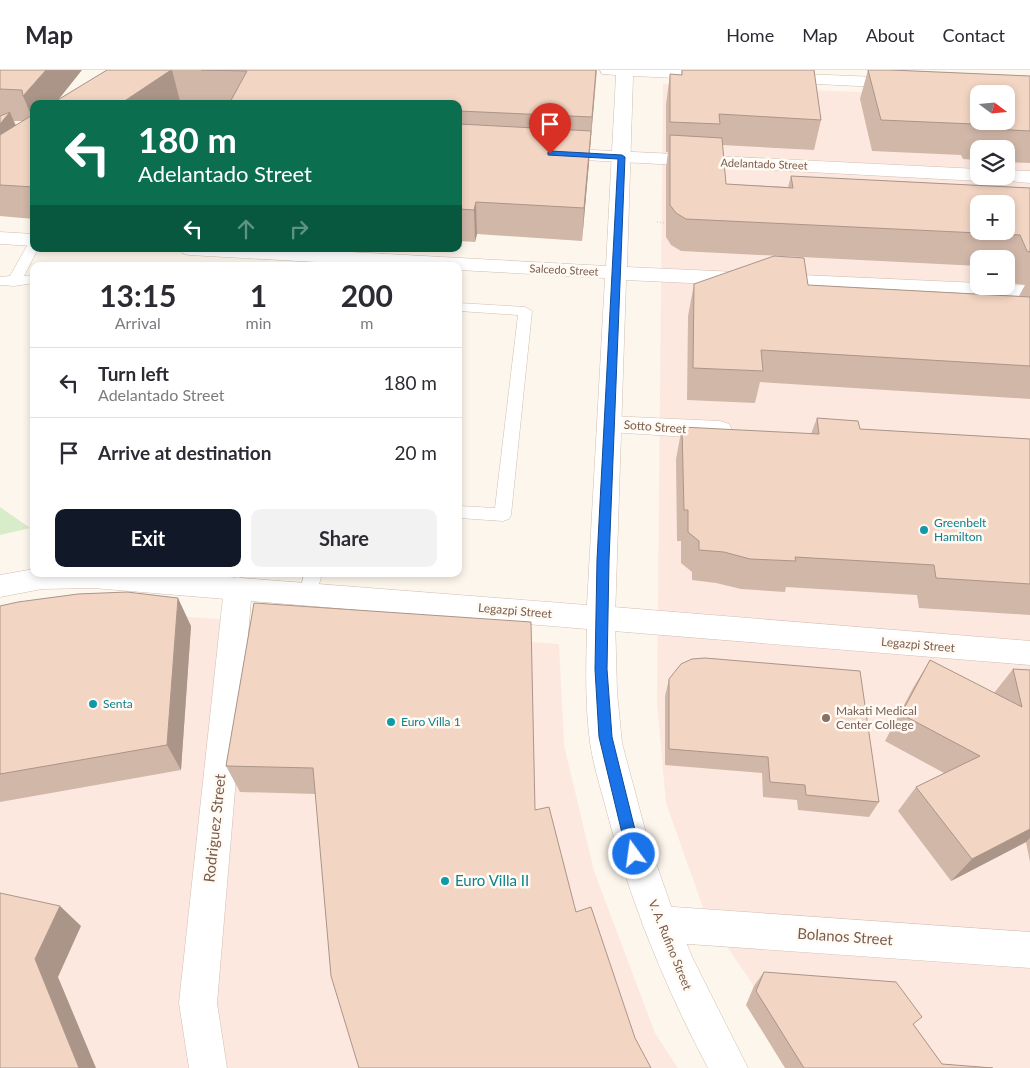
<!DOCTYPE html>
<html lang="en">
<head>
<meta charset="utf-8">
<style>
	:root { --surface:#fff; --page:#f2f2f3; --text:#2b2b33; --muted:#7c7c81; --line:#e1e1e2; --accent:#111827 }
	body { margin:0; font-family:Lato,sans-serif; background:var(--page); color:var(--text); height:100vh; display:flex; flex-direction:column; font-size:19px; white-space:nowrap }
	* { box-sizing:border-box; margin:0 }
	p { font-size:16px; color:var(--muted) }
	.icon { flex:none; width:28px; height:28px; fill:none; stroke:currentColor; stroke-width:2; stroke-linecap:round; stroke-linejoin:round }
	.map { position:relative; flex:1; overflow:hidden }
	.side { position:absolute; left:30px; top:192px; width:432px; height:315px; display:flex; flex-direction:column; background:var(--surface); border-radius:10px; box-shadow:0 2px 8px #0003 }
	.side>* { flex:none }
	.banner { position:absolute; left:30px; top:30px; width:432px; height:152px; border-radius:10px; box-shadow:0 2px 8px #0003; background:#0b6e4f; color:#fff; overflow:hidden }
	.needle { width:32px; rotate:106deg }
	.tools { position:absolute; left:970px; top:15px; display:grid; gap:10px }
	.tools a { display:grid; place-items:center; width:45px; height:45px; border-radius:10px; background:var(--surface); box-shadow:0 2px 8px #0003; font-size:25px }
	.pin { position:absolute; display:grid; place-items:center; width:42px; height:42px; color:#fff; margin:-51px -21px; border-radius:50% 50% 50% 0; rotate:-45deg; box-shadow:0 0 5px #0007 }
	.pin .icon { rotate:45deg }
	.me { position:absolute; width:55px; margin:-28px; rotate:346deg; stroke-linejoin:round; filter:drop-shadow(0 0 4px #0008) }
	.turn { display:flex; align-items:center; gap:18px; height:105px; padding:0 25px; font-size:22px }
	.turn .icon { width:65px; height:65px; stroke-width:2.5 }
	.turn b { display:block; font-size:35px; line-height:42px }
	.lanes { display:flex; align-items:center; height:48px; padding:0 25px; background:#0003; justify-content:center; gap:25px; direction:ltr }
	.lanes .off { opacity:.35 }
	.eta { display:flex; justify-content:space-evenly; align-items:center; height:85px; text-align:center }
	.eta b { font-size:30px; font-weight:700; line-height:35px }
	.cta { display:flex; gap:10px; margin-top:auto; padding:10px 25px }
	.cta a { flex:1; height:58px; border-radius:10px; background:var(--accent); color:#fff; font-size:20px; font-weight:700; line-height:58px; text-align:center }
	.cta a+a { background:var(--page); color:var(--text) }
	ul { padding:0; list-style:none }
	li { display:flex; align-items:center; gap:15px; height:70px; padding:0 25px; border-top:1px solid var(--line) }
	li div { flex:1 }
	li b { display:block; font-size:19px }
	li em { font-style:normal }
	header { display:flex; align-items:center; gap:30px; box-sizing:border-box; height:70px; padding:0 25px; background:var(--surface); border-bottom:1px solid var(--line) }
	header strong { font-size:24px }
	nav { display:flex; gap:28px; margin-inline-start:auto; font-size:18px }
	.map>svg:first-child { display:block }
</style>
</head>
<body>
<header>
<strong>Map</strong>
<nav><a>Home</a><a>Map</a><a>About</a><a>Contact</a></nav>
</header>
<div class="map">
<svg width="1030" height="998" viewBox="0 0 1030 998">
	<rect width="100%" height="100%" fill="#fdf6ec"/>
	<path fill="#fde8e0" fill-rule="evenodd" d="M663,14l316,13v24h27l24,-22v969h-220l-104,-152 -40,-113 -9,-100zM979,79h27v27h-27zM979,134h27v27h-27zM979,189h27v27h-27z
		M83,539l476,35 5,101 30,126 61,162 23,35h-678v-450z"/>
	<path fill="#d8ecc9" d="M0,437l30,21 -30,7z"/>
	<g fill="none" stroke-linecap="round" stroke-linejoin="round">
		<defs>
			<path id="service" d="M34,170v9h4l-14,27 10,-1v8l-20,3 -14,-1v-8l10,-1 18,-32z
				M459,233l66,4 7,4 -21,204 -2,4 -6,2 -44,-3v-12l36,2 23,-193 -59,-4z
				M304,504h18l-7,24 -6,2 -6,-2 -3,-5z"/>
			<path id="minor" d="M553,78l426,21v7h9l-9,5 -433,-23 -2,-4 2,-4z
				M1006,100l24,1v12l-31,-3 -2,-4h9z
				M609,346l111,5 9,3 3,6 -3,6 -9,3 -111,-7 -9,-2 -3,-6 3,-6z
				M238,507l10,3 4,8 -35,415 10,65h-38l-10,-65 45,-415 4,-8z
				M601,536l429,35v24l-429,-35 -10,-4 -4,-8 4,-8z
				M660,836l370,26v36l-370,-26 -12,-6 -6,-12 6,-12z"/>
			<path id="tertiary" d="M600,0h119l6,1 2,4 -2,4 -6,1 -86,-4 -6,191 352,16v3l51,-1v14l-404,-19 -11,338 2,74 5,51 25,94 24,69 22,53 55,109h-40c-43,-81 -78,-167 -101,-256 -6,-23 -14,-47 -17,-70 -5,-37 -4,-76 -3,-113l-494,-41 -51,1 -42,8v-22l34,-6v5h156l397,31 18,-327 -146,-8v-4h-71l-199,-11 -7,-2 -3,-4h117l310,17 10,-191 -14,-1z
				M779,3l122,5 6,1 2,4 -2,4 -6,1 -128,-6 -2,-4 2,-4z
				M0,162l34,2v12l-34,-2z"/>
		</defs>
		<use href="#service" stroke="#d1beb0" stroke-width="1"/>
		<use href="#minor" stroke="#d1beb0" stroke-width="1"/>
		<use href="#tertiary" stroke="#d1beb0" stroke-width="1"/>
		<path stroke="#d9b8a5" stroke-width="2" stroke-dasharray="0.5 2.5" stroke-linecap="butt" d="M657,152l9,1"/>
		<use href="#service" fill="#fff" fill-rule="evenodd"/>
		<use href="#minor" fill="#fff" fill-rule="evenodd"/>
		<use href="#tertiary" fill="#fff" fill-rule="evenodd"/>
	</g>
	<path fill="#d1b7a8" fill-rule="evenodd" d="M0,0l59,29 48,-29h490l-15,171 -105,-7 -2,8 -16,-1v-137h-230l2,-3h-51l-5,3h-141v115l-34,-3zM14,51h9l-7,4z
		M682,0h132l7,50 -7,30 -92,-5 4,39 62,3 3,-11 239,12v211l-270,-17 -5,21 -68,-3 1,-84 6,-32 114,1 211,11 6,-11 -14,-2 -5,-13v-11h-27v7l-298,-15 -10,-6 -5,-8v-70l2,-15h-2v-48l4,-30 11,1z
		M868,0h22l140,6v87l-24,-1v-13h-27v11l-16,-1 -2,-4 -89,-4 -12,-52z
		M817,348l43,11 170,10v176l-111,-7 -2,-13 -131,-8 -1,5 -44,-3 -25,-6 -24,-3v-8l-11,-9v-22h-4l-1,-82 6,-32 129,7z
		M254,533l281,207 41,102 59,126 -319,-244 -76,-2 -14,-26z
		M0,536l191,20 -10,144 -181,32z
		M930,590l64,33 19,-24 17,1v192l-4,-20 -75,39 -53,-70 18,-24 28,-14 -59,-32 28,-53z
		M669,609l210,123 -10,15 -71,-7 -1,-10 -34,-3 -1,-24 -97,-8v-69z
		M764,902l149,52 29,40 51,4h-208l-39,-63 8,-19z"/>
	<path fill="#aa9588" d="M46,0h36l-27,34h-21v18l-11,-26z
		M171,0h1l8,31 -5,3h-55z
		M597,0l-2,19 -5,59 2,-31z
		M10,42l13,32 -23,28v-55z
		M591,61l-2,32 -7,78 2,-33z
		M476,132l1,32 -2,8 -1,-32z
		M178,528l13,28 -10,144 -14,-25z
		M1030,759v9l-4,4 -75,39 21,-22z
		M60,836l21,20 -23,51 38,91h-17l-44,-109z"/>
	<path fill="#f3d5c3" stroke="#aa9588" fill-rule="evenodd" d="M0,0h46l-23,26 -1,-6 -22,-1z
		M107,0h64l-51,34h-69z
		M201,0h395l-4,47 -133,-6v-7h-96l-48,-3 -1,3h-85l18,-33z
		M682,0h132l7,50 -102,-6 1,10 -50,-2v-48l12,1z
		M868,0h23l139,6v55l-56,-3 -1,-4 -92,-4zM979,24h27v27h-27z
		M10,42l-10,12v-8z
		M34,44v73l-34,-2v-50z
		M459,54l132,7 -7,77 -108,-6 -2,8 -15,-1z
		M670,65l52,3 4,46 67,4 -2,-12 239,12v64l-3,-1 -7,-16 -334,-16 -10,-6 -6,-8zM979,134h27v27h-27z
		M774,186l30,2 4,27 222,12v69l-269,-16 2,21 -70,-3 1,-84z
		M817,348l41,3 2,8 170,10v145l-94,-6 -2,-13 -139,-8 1,4 -46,-2 -26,-7 -25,-2v-9l-11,-9v-22h-4l-2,-83 137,7z
		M127,522l51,6 -11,147 -167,29v-168l18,-4 60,-8z
		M254,533l277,19 4,188 14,-3 27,105 15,-5 44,131 16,30h-292l-28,-92 -18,-208 -87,-2z
		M705,588l155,13 19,131 -73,-7 -1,-10 -35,-3 -2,-25 -99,-8v-70l12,-15 11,-5z
		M930,590l92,47 -9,-38 17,1v159l-58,30 -56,-72 64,-31 -79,-42z
		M0,823l60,13 -25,53 44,109h-79z
		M764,902l132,10 26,35 -9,7 29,40 51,4h-189l-48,-77z"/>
	<path fill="#1a73e8" stroke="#114b97" d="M550,81l72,4 3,2 -16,403 -2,109 5,68 29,117 -2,5 -5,2 -5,-2 -2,-5 -28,-117 -4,-68 2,-109 21,-401 -70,-4v-3z"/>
	<g fill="#0f9aa8" stroke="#fffaf3" stroke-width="2">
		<circle cx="924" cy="460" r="5"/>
		<circle cx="93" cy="634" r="5"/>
		<circle cx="391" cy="652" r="5"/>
		<circle cx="445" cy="811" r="5"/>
	</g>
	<circle fill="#8d6e63" stroke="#fffaf3" stroke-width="2" cx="826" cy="648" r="5"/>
	<g text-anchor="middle" stroke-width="5" stroke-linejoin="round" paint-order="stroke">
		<g font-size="11" fill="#7a5c4d" stroke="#fffaf3">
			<text transform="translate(764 94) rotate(2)" y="4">Adelantado Street</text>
			<text transform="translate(564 200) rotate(3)" y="4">Salcedo Street</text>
		</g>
		<g font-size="12" fill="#7a5c4d" stroke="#fffaf3">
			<text transform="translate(655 357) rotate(4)" y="4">Sotto Street</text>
			<text transform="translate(515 541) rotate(5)" y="4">Legazpi Street</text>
			<text transform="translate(918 575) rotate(5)" y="4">Legazpi Street</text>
			<text transform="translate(670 875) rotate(68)" y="4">V. A. Rufino Street</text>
		</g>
		<g font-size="12" fill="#0d838f" stroke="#fffaf3" text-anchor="start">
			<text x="934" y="457">Greenbelt<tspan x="934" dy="14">Hamilton</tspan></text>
			<text x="103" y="638">Senta</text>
			<text x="401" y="656">Euro Villa 1</text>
		</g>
		<g font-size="12" fill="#785e54" stroke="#fffaf3" text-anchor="start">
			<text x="836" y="645">Makati Medical<tspan x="836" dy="14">Center College</tspan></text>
		</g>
		<g font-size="15" fill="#7a5c4d" stroke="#fffaf3">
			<text transform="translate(215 758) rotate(-84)" y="5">Rodriguez Street</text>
			<text transform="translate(845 867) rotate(4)" y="5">Bolanos Street</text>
		</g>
		<g font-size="15" fill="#0d838f" stroke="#fffaf3" text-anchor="start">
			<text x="455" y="816">Euro Villa II</text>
		</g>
	</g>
</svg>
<div class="tools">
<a><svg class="needle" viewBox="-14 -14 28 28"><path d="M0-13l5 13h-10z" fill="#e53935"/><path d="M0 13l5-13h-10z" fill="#7c7c81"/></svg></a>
<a><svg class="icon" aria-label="layers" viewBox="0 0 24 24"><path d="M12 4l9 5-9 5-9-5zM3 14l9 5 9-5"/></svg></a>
<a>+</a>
<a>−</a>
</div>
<div class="pin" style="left:550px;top:84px;background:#d93025"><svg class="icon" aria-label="arrive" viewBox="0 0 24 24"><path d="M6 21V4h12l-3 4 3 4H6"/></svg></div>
<svg class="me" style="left:634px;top:784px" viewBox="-20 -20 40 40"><circle r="17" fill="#1a73e8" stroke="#fff" stroke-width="3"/><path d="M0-11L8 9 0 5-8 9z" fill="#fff"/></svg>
<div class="banner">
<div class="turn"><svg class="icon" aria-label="left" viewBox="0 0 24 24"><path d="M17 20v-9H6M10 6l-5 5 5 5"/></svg><div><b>180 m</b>Adelantado Street</div></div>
<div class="lanes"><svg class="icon" aria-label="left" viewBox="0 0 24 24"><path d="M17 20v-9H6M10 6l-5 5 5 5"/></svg><svg class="icon off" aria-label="ahead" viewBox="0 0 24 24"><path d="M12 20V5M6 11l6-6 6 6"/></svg><svg class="icon off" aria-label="right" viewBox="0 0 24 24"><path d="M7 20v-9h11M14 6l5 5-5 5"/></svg></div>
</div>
<section class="side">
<div class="eta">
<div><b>13:15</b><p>Arrival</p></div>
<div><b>1</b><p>min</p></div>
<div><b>200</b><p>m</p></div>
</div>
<ul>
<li><svg class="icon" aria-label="left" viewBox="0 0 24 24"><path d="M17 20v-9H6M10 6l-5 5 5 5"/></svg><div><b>Turn left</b><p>Adelantado Street</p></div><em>180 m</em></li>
<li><svg class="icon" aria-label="arrive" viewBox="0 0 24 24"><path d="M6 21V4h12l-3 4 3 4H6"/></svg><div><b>Arrive at destination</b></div><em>20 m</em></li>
</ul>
<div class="cta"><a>Exit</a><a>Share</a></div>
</section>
</div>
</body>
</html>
